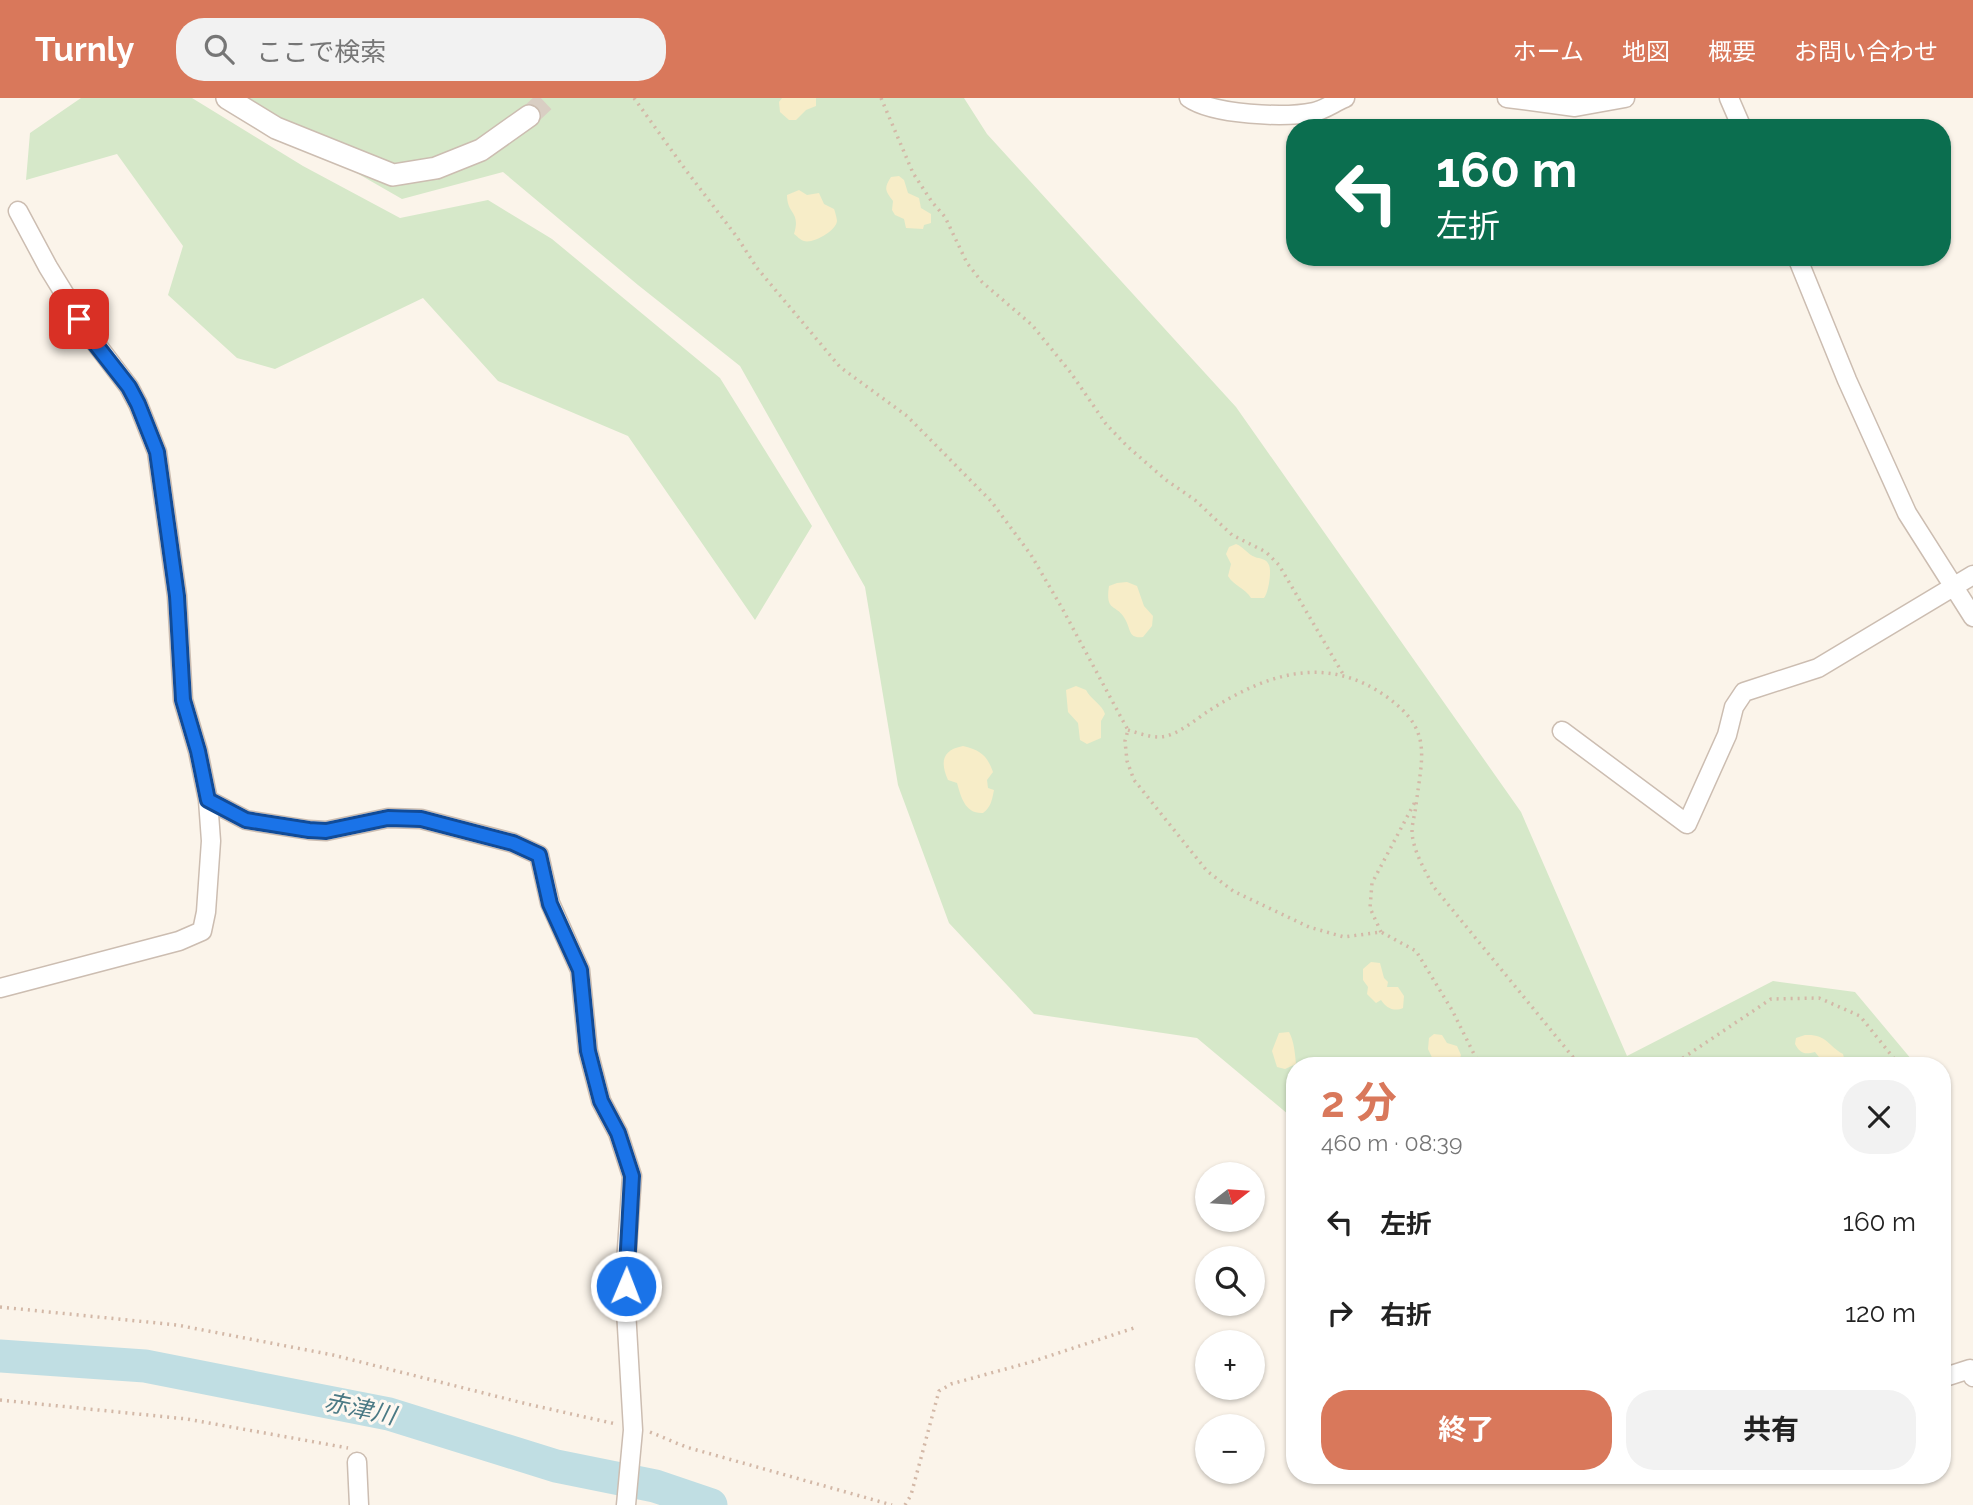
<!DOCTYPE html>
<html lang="ja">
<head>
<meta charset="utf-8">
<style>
	:root { --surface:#fff; --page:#f2f2f2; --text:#222; --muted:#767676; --accent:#d9785b }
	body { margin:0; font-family:Raleway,"Noto Sans JP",sans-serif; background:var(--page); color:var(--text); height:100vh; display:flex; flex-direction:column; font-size:26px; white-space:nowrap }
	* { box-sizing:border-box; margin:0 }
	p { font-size:23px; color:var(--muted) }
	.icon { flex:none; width:38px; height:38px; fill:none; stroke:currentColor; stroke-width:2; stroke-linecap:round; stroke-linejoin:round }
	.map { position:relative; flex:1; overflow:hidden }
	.side { position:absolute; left:1286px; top:959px; width:665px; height:427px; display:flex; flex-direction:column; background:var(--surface); border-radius:28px; box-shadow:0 2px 5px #0004 }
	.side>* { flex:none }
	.hud { position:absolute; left:1286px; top:21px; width:665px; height:147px; border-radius:28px; box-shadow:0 2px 5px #0004; background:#0b6e4f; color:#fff; overflow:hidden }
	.needle { width:46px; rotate:73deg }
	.buttons { position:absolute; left:1195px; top:1064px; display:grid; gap:14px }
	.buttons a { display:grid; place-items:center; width:70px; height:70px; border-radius:50%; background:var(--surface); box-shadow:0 2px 5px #0004; font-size:35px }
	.pin { position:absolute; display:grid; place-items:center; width:60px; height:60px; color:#fff; margin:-30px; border-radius:14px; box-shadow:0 4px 10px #0006 }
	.me { position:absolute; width:77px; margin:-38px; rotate:1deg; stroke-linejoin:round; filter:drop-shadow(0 0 5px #0008) }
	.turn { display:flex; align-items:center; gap:24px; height:147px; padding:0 35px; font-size:32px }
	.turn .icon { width:91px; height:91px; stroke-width:2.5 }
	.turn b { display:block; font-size:49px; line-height:60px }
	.round { display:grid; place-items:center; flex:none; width:74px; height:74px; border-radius:28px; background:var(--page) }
	.headline { display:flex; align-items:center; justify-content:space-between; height:119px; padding:0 35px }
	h1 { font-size:42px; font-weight:700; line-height:52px; color:var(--accent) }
	.cta { display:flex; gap:14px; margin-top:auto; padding:14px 35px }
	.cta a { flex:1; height:80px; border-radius:28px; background:var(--accent); color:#fff; font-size:28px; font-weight:700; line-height:80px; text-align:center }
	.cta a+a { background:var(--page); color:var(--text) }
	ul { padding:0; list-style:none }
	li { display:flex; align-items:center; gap:21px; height:91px; padding:0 35px }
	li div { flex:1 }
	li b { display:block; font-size:26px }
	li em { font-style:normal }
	header { display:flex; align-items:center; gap:42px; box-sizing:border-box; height:98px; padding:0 35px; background:var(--accent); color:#fff }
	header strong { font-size:33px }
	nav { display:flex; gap:38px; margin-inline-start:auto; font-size:24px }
	.search { width:490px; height:63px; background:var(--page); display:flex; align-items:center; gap:18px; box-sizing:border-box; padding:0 24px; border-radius:28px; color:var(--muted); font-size:26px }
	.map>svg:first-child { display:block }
</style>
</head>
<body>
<header>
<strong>Turnly</strong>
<div class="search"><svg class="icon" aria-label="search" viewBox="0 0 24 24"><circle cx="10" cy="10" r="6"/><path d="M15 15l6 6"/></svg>ここで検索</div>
<nav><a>ホーム</a><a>地図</a><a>概要</a><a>お問い合わせ</a></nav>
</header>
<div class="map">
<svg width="1973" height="1407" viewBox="0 0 1973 1407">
	<rect width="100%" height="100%" fill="#fbf4ea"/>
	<path fill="#d6e8c9" d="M81,0h111l111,68 97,52 88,-18 64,39 168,139 92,148 -57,94 -127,-184 -130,-55 -75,-83 -148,71 -38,-11 -69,-63 15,-49 -66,-92 -91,26 4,-47z
		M226,0h738l23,36 249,273 285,405 106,244 146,-75 82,11 62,74h-622v54l-98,-82 -163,-24 -85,-91 -51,-138 -33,-198 -125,-221 -102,-81 -135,-113 -101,27z"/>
	<path fill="#f7edc8" d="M782,0h34v8l-10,4 -10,10h-7l-9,-8 -1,-10z
		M899,78l5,4 4,13 11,5 2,10 10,6v9l-7,2 -1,4 -17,-1 -2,-9 -9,-4 -3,-5 1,-9c-7,-10 -10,-12 -2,-24z
		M799,92l8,5 12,-2 5,11 10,5c1,2 3,10 3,12 -1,10 -24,23 -33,20 -4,-1 -7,-5 -10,-7 7,-23 -7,-19 -7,-39z
		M1236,446c8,3 11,10 19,13 5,2 11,1 14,8 3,7 -1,29 -5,33h-13c-6,-10 -17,-12 -23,-22l3,-12 -5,-10 3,-7z
		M1127,484l10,4 7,20 9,10 -1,10 -9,11c-15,2 -12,-8 -18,-18 -9,-16 -20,-6 -16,-33l8,-3z
		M1076,588l10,4c5,10 16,14 19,24l-4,7v17l-14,6 -7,-4 -2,-17 -10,-11 -2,-22z
		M963,648c17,4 24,9 30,26l-6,8 1,8 6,2c-2,10 -3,17 -11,23 -18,1 -22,-16 -26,-30l-9,-3c-8,-18 -6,-30 15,-34z
		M1371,864l9,1 4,15 4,4 -1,5h11l6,9 -1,12c-9,4 -17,0 -22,-8l-5,3 -9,-9 1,-7 -5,-7v-11z
		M1289,934c5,9 6,21 7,32l-11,5 -8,-2 -5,-16 7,-18z
		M1434,936l8,1 5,8 10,3 4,9 -3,11h-22l-8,-17 1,-11z
		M1805,937c22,-1 22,10 38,19l2,8 -4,4h-15l-11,-14c-11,3 -15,1 -20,-8l1,-6z"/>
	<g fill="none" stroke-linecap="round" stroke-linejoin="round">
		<path stroke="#c0dee3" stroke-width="33" d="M0,1258l145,10 244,48 167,52 99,20 56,19"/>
		<path stroke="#d9cec3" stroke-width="21" stroke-dasharray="21 10" stroke-linecap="butt" d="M529,18l19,-18"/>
		<defs>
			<path id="minor" d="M1189,0c24,17 96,20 125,14 10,-2 21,-10 31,-14
				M1507,0l68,9 50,-9
				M1729,0l13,30
				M1797,159l50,123 60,133 66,104
				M1562,633l125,93 40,-89 7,-28 10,-15 74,-24 155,-93
				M208,702l38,20 63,10 17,1 62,-13 33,1 92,24 26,12 11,48 30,67 8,81 13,50 17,32 14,43 -6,87v47l7,120 -7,75
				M0,890l179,-47 23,-10 4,-19 5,-71 -3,-41 -10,-49 -15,-51 -6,-104 -20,-144 -19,-48 -9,-17 -38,-50 -43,-70 -30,-56
				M1942,1280l28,-9 3,8
				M357,1364l2,43"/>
			<path id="tertiary" d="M227,0l49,30 117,47 43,-7 45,-18 48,-34"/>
		</defs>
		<use href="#minor" stroke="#ccbdb1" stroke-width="21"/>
		<use href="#tertiary" stroke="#ccbdb1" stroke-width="24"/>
		<path stroke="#d3b8a7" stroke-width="3.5" stroke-dasharray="2 5" stroke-linecap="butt" d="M634,0l51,71 52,68 20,31 83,99 67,49 84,85 40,54 31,53 61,113 5,9 -3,11 2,20 7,19 73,91 26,20 76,36 35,10 37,-5 35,19 36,59 28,56
			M881,0l32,75 19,29 13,15 22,46 15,19 50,43 39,48 35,51 21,22 39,34 29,20 37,35 34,17 13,13 64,109
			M1128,632c10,3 21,7 31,7 17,0 37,-18 51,-27 58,-37 117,-56 177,-13 46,33 35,59 29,108 -1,9 -4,18 -4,27 1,19 13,38 21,54l144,176v4
			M1381,834l-11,-24 2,-25 44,-83
			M1671,968l100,-67 48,-1 41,18 40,50
			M0,1209l177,18 156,30 194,49 89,20
			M0,1302l187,19 161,29
			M650,1334l36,15 206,58
			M905,1407l6,-10 28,-104 12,-7 80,-22 106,-35"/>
		<use href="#minor" stroke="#fff" stroke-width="18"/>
		<use href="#tertiary" stroke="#fff" stroke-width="21"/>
	</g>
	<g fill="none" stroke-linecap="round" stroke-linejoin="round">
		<defs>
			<path id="route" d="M79,221l11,18 39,50 9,17 19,48 20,144 6,104 15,51 10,49 38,20 63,10 17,1 62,-13 33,1 92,24 26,12 11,49 30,66 8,81 13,50 17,32 14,43 -6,110"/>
		</defs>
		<use href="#route" stroke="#114b97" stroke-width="18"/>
		<use href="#route" stroke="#1a73e8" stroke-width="12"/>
	</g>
	<g text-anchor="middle" stroke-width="6" stroke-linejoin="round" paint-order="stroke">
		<g font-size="24" font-style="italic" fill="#4b7a85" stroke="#fef8f1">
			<text transform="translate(360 1311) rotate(12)" y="8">赤津川</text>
		</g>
	</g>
</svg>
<div class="buttons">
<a><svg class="needle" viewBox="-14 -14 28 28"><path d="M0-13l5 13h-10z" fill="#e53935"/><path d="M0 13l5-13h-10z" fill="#767676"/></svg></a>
<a><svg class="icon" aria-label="search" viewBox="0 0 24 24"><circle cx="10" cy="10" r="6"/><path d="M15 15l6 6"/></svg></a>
<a>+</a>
<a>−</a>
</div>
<div class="pin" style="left:79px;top:221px;background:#d93025"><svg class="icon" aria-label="arrive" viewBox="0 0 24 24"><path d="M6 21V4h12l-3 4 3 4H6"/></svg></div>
<svg class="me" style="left:626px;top:1188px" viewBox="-20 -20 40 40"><circle r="17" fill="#1a73e8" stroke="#fff" stroke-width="3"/><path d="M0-11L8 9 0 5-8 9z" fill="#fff"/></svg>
<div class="hud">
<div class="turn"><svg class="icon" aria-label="left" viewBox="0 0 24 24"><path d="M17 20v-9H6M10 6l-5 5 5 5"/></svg><div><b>160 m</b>左折</div></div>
</div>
<section class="side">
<div class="headline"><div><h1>2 分</h1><p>460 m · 08:39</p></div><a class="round"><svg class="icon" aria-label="close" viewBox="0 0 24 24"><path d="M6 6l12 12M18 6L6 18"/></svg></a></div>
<ul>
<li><svg class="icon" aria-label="left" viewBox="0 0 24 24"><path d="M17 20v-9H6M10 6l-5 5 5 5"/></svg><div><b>左折</b></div><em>160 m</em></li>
<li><svg class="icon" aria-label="right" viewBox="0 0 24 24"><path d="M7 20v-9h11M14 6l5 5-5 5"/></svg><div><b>右折</b></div><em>120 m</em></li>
</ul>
<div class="cta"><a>終了</a><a>共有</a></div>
</section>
</div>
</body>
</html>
